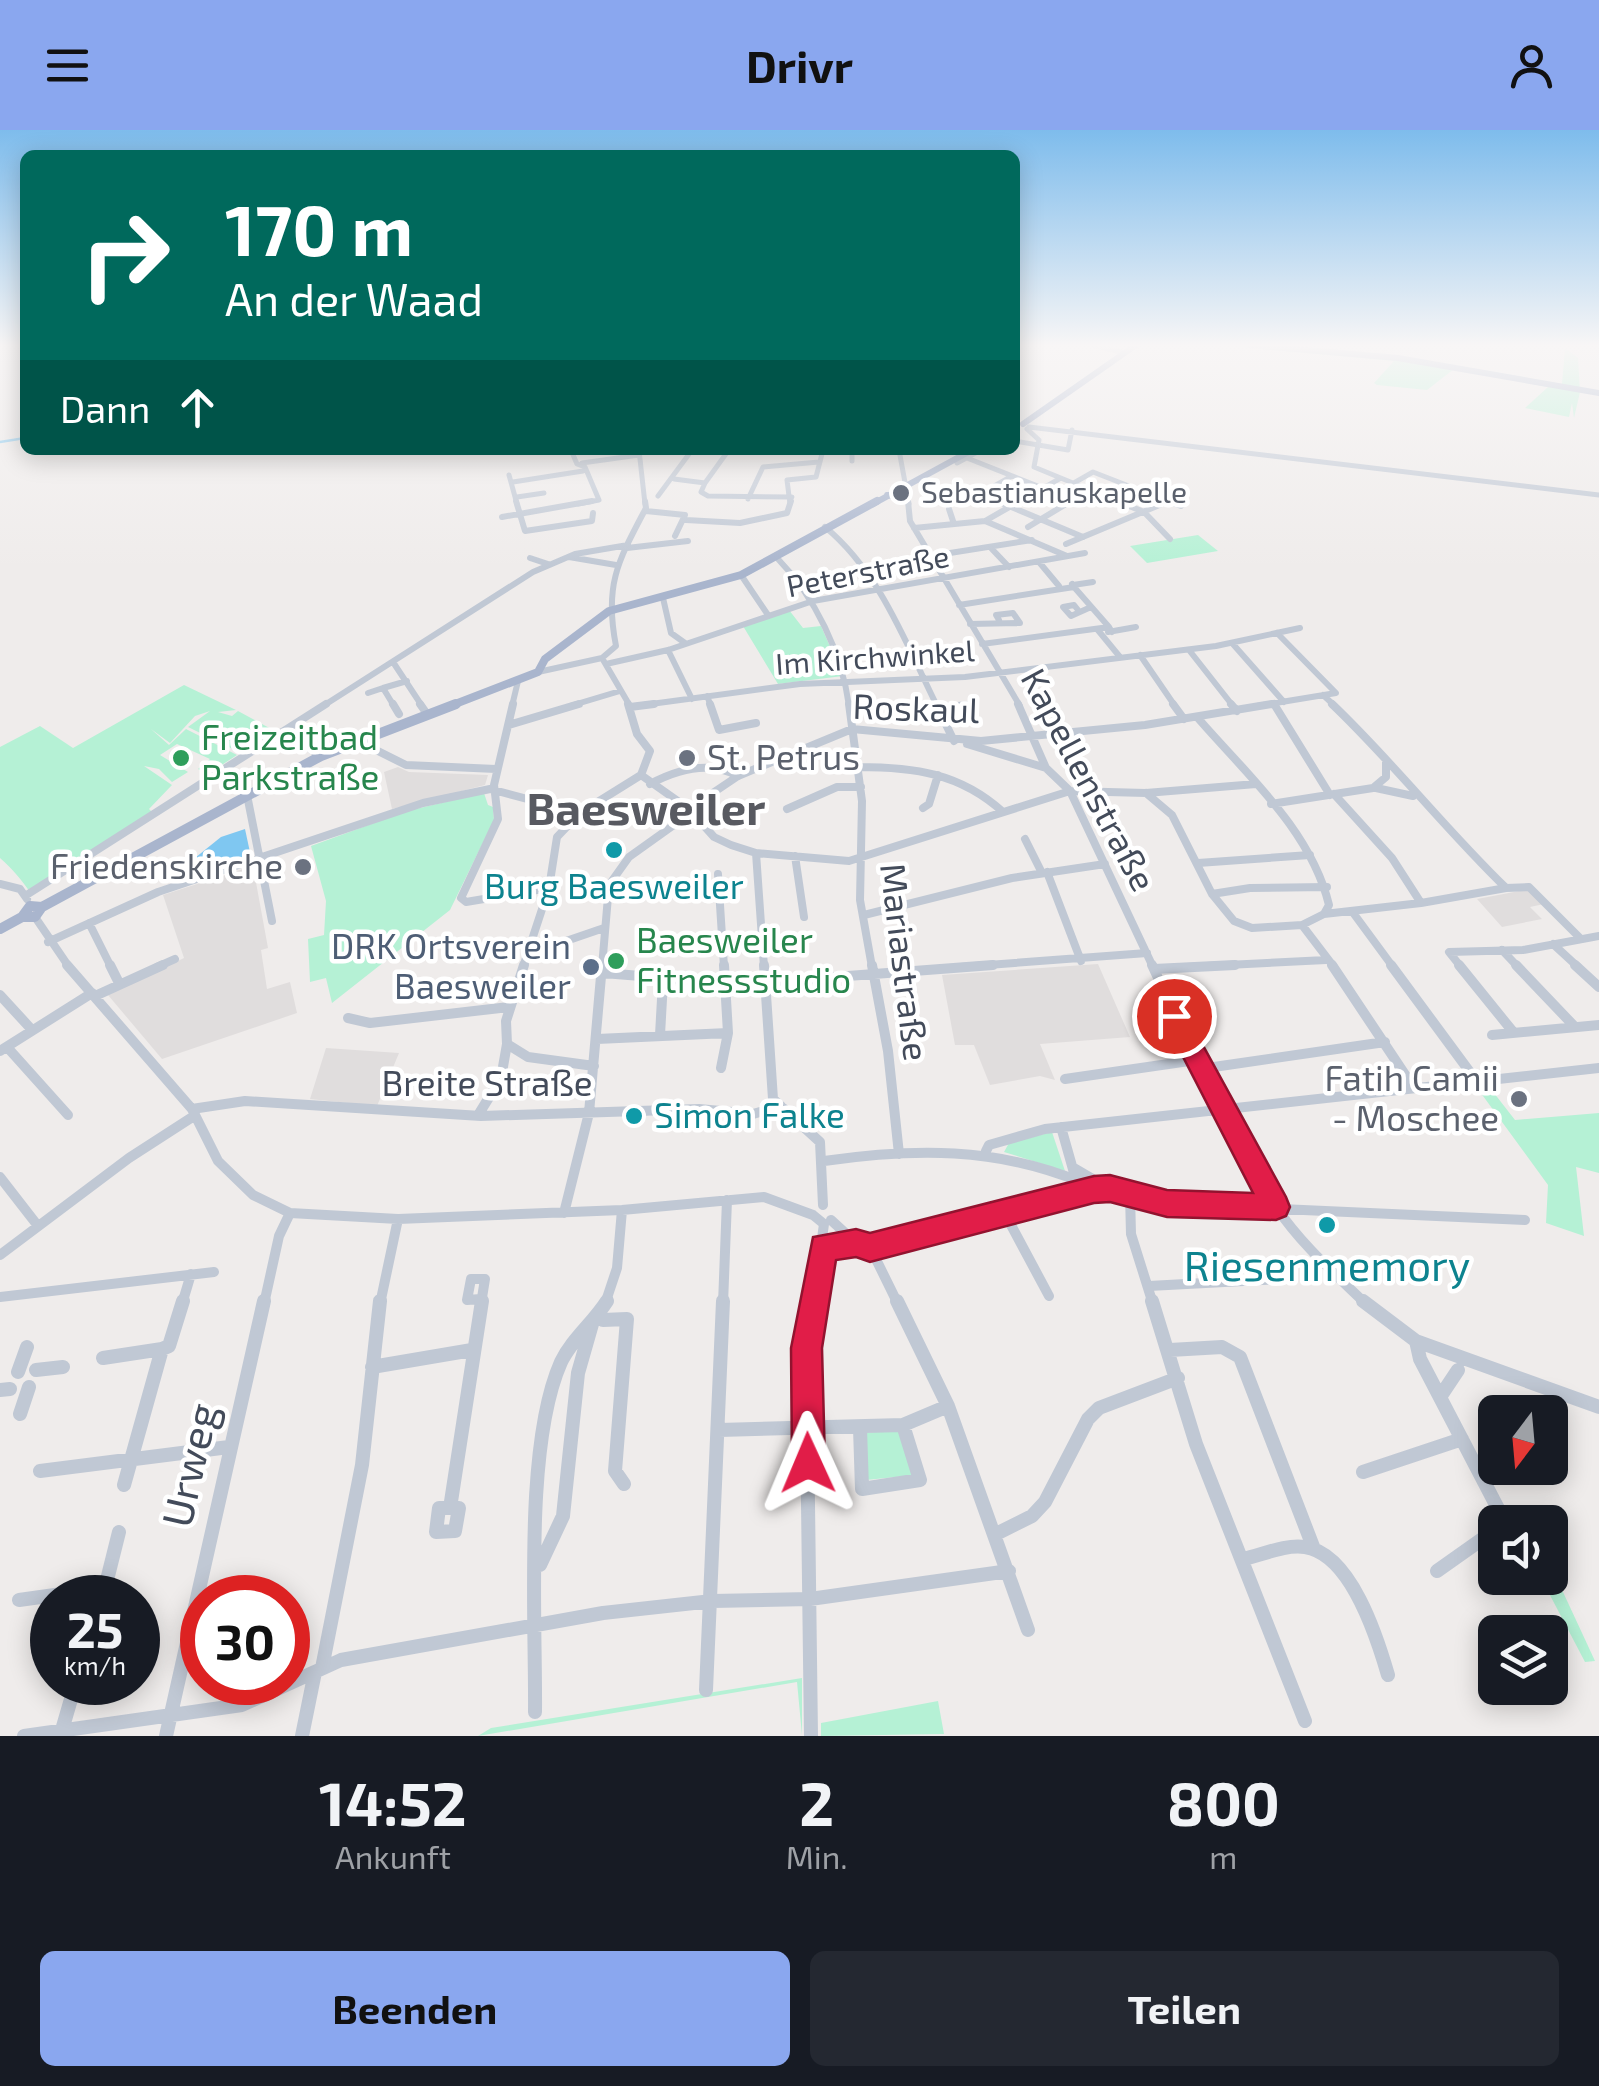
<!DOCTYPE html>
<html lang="de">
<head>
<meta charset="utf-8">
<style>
	:root { --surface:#171b24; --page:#242831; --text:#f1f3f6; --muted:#9ea1a6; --accent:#8aa7ef }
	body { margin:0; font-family:"Exo 2",sans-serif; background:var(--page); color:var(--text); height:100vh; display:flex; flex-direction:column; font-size:38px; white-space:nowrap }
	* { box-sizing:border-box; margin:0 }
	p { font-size:32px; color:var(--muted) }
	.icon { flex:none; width:55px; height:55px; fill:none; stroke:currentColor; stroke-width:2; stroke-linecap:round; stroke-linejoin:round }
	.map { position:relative; height:1606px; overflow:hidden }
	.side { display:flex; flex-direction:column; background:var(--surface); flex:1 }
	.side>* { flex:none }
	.top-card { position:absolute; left:20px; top:20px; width:1000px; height:305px; border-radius:15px; box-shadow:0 5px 25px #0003; background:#00695c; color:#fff; overflow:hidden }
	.needle { width:65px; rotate:196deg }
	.controls { position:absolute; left:1478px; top:1265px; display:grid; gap:20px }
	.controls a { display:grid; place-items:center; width:90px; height:90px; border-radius:15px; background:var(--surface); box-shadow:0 5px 25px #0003; font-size:50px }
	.speed { position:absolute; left:30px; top:1445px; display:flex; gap:20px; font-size:50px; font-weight:700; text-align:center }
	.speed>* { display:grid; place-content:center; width:130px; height:130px; border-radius:50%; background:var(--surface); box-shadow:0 5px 25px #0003; line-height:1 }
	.speed small { font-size:25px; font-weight:400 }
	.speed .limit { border:15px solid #d22; background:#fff; color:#111 }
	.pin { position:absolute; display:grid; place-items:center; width:85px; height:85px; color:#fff; margin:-42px; border:5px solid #fff; border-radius:50%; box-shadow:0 2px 10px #0007 }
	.me { position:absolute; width:110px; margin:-55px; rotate:359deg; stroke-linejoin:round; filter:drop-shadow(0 0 8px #0008) }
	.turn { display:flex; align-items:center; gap:35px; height:210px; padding:0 40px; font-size:45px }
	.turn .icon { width:130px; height:130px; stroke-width:2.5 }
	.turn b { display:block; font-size:70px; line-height:85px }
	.then { display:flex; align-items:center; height:95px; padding:0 40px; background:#0003; gap:20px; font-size:38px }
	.eta { display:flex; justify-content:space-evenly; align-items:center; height:170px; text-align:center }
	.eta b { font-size:60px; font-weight:700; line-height:70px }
	.cta { display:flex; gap:20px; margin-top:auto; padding:20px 40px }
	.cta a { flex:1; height:115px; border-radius:15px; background:var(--accent); color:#111; font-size:40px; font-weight:700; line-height:115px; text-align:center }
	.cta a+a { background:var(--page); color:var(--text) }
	header { display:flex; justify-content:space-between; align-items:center; height:130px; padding:0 40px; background:var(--accent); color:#111; font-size:45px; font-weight:700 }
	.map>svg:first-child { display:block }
</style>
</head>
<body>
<header><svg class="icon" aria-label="menu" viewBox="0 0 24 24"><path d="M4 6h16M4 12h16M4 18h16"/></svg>Drivr<svg class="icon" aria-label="person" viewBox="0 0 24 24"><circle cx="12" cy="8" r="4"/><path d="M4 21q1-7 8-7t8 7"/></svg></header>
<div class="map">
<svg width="1599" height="1606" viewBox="0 0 1599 1606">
	<rect width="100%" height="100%" fill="#efeceb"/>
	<path fill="#e0dddd" d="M398,637l11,5 79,3 -3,10 -93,24 -8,-37z
		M253,736l15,82 -7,2 6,39 23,-7 7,31 -135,46 -54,-64 76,-37 -21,-63z
		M1530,759l14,15 -14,3 12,12 -40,8 -25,-28z
		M1098,834l32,73 -90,7 15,36 -15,-4 -50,9 -16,-40h-19l-13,-70z
		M326,918l73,5 -22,53 -67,-7z"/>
	<path fill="#b5f1d5" d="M1218,215c117,0 229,18 344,39l3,-36 13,10 2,34 -6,26 -2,-15 -3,14 -44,-9 23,-21 -94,-18 -27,21 -50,-5 -3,-2 20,-22z
		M1198,405l20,16 -71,12 -17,-17z
		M789,480l14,18 18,-2 22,50 -65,8 -35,-58z
		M184,555l52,25 -18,2 14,4 6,-5 37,20 -34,22 -53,-26 22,-16 -15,5 -25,27 -19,-14 18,16 17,-16 51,26 -29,19 -10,-5 12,-10 -33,-15 -17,11 28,17 -16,10 -13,-13 -15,-3 28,19 -23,24 4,4 -123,79c-8,-11 -17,-23 -30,-34v-111l40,-21 33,22z
		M484,663l4,12 5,2 1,13 -44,90 -118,93 -6,-25 -16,4 -2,-43 16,-4 2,-34 -15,-55 96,-35z
		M1487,954l28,36 84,-7v60l-23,-6 8,69 -38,-13 2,-38 -73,-100z
		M1052,1002l13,39 -61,-19 5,-9z
		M900,1299l16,46 -50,5 1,-47z
		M1550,1434l45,97 -10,1 -44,-84h9z
		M802,1548v57l-5,-53 -319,54 13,-8z
		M938,1571l6,33 -123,2v-13z"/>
	<path fill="#7fc7f1" d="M245,699l6,28 -67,22 -4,-9 41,-33z"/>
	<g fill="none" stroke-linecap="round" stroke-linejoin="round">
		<path stroke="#7fc7f1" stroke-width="2.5" d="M0,312l25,-4"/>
		<path stroke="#c0c8d4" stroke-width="5" d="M1093,215l32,8
			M1029,297l570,68
			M1027,299l12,11 -5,27 90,37
			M1015,311l53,9 4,-20
			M571,320l6,14 8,3 14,33 -21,4
			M639,320l6,54
			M852,320v11
			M899,320l10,54
			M967,328l106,42
			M582,333l57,-8
			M957,333l24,-13
			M509,345l8,29
			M674,349l31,4 -4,9 7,4 84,1
			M513,352l70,-11
			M705,353l23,-32
			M1072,354l21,-12 82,32
			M980,364l23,10
			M980,364l32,-18
			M658,366l34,-46
			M517,367l27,-4
			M748,369l15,-32 56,-5
			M790,374l-3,-24 29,-3 7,-27
			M1016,374l43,-25
			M1067,374l6,-4
			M1163,374l6,-3"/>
		<path stroke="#c0c8d4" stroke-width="6" d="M516,371l9,30 67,-10 1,-8
			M908,371l2,20 110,185
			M997,371l86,36
			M1117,371l27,11 26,27
			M1168,371l13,5
			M949,379l5,15
			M646,381l39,4 -10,21
			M502,387l90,-16
			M686,390l54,3 47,-10 4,-12
			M985,391l35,-20
			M825,397c55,45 81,117 112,179
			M1028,397l43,-26
			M914,398l71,-7 82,35
			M1066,414l103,-43
			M990,417l19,20
			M627,418l61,-7
			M931,426l101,-16
			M569,427l47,8
			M530,428l18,6
			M778,429c37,38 64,94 71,147
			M1039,432l20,24
			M741,445l27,40
			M1073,455l20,-3
			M1074,457l35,40
			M663,468l8,35 14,10
			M959,475l115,-18 -2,-3
			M1078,480l-4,-5 -11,2 8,9 20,-9
			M970,494l50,-1 -7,-10 -17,2 3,5
			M1097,499l23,28
			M1108,502l28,-5
			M1232,513l52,59
			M982,514l127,-17 3,5
			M668,520l24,49
			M1189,520l44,56
			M1140,525l35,51
			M602,528l28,48
			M393,532l29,44
			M606,534l62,-14 145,-49 272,-48
			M538,542l64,-14 14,-12c-12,-61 2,-85 30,-138l-1,-7
			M368,563l15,-5
			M1323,565l12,11
			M707,566l4,10
			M323,576l210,-134 42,-18 53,-9
			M394,576l-11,-18 24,-7
			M512,576l6,-25
			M570,576l50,-15
			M636,576l164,-22 165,-7 251,-31 84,-18
			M953,576l21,-1
			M1257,576l79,-13 -59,-60"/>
		<path stroke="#c0c8d4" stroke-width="8" d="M393,574l6,10
			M420,574l7,10
			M513,574l-19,81 4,34 -37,79 5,4 83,-14
			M628,574l9,30 13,17 -9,24 48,34 25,28 17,8 25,8 93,8 221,-70 76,2 110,-9
			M710,574l9,26 37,-7
			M849,574l13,97 -2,99 12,67
			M936,574l18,37
			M1018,574l28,64 24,23 83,176
			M1173,574l11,15
			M1231,574l6,7
			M1274,574l56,91
			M1332,574c61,58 113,125 174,184l-85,15 -29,-45 -58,-64
			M630,577l24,-3
			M939,577l35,-2
			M509,595l70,-21
			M284,602l37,24
			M356,610l50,25 90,4
			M967,614l79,24
			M858,637c56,0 102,6 145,45
			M650,654c28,-15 59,-24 88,-8
			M1376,658l37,8
			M1146,663l26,22 40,79 22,27 18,7 50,-3 22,-11 5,-9c-18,-75 -83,-131 -132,-188
			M247,665l25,126
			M1271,674l102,-16 13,-11v-17
			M923,678l6,-4 9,-29
			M689,679l49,-33 114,-47 129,12 164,-16 127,-21
			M787,679l50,-22h24
			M1025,709l17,34
			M756,723l8,114
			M795,726l9,61
			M1198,733l112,-8
			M1047,742l34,89
			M718,744l6,93
			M0,754l20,5 7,10
			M1506,758l23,-1 52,52
			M1212,764l38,-6 77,-1
			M25,766l301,-192
			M1324,784l97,-11
			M1354,784l39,53
			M864,785l148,-37 93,-14
			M35,787l34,50
			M89,793l22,44
			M1302,795l32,42
			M48,812l110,-50 265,-89 67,-14 90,24
			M1553,814l25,23
			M1502,820l16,17
			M531,823l73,-25
			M157,837l18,-8
			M523,837l26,-79 8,-51 23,-24 61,-38
			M602,837l7,-82 20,-28 63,-45
			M961,837l186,-14
			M1187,837l139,-7
			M1461,837l-12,-15 74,-2 76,-14"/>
		<path stroke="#c0c8d4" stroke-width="10" d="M67,835l125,144 26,52 35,34 37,18 108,6 224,-9 142,-13 49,18 11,9
			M110,835l9,18
			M524,835l-18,56 1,23 21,13 66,9
			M764,835l9,134 47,43 3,63
			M872,835l16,86 11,103
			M1152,835c38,81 74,167 124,242 25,37 58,66 90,97
			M1332,835l82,123
			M1391,835l87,118
			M1459,835l55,68
			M1516,835l59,62
			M1575,835l24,22
			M1154,839l81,-4
			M603,843l139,11 251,-19
			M0,865l32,35
			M95,866l68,-31
			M348,888l22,5 139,-16
			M660,905l3,-54
			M1492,905l107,-10
			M597,909l131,-6
			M7,917l61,68
			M0,921l92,-58
			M721,938l7,-35 -4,-68
			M1200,939l185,-27
			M1065,949l131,-19
			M192,979l53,-8 236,15 218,-7 54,5 28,-8
			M480,982l21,-34 6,-34
			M1061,997l13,46
			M986,1021l3,-6 56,-16 554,-61
			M824,1031c90,-13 172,-14 257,21
			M1074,1038l36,21 57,15 358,16
			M0,1047l38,49
			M1130,1065l1,39 22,70
			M1004,1082l45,84
			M564,1083l25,-100 13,-148
			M831,1090l25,23 14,4
			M823,1117l33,-4
			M870,1117l28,57
			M870,1117l235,-58
			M0,1125l129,-97 65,-42
			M1149,1156l130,-7
			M0,1167l214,-25
			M481,1169l-14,1 4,-21h14l-4,25
			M182,1174l9,-30
			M264,1174l15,-68 11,-23
			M380,1174l18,-85
			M605,1174l12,-36 5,-58
			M723,1174l4,-104
			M813,1174l11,-80"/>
		<path stroke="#c0c8d4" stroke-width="14" d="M897,1171l51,105 80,224
			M1152,1171l44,143 109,277
			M1363,1171l53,40 183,66
			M598,1185l5,5 24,-1 -12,152 9,13
			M1416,1211l4,18 85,163
			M1170,1220l52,-3 18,10 74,192
			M103,1228l59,-9
			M372,1237l100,-17
			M36,1240l27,-3
			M18,1242l9,-25
			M0,1260l10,-1
			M1440,1267l18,-27
			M20,1284l9,-27
			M860,1298l2,61 58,-9 -17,-55
			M719,1300l184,-5 45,-19
			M40,1341l189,-24
			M1363,1342l99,-33
			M124,1355l38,-136 7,-3 14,-45
			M439,1378h20l-4,23 -19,1z
			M450,1378l32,-207
			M996,1404l36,-18 13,-14 43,-83 11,-11 79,-30
			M1243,1429c19,-4 42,-15 62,-12 46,7 72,90 83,128
			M540,1435l23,-49 15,-143 14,-49
			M1437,1441l58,-41
			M105,1458l14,-56
			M19,1470l86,-12 -3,10
			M322,1538l40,-203 18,-164
			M706,1560l17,-389
			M535,1582c1,-93 -11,-267 26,-350 11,-23 32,-39 46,-61
			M62,1600l14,-48
			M24,1606l218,-31 99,-45 262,-47 109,-12 98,-2 199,-28
			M166,1606l98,-435
			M302,1606l13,-64
			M811,1606l-5,-387 7,-48"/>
		<path stroke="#a9b5cd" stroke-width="6" d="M1250,215l148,13 201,35
			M1023,294l113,-79
			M887,365l20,5
			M873,374l99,-54"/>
		<path stroke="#a9b5cd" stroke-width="8" d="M450,576l88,-34 7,-13 64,-48 132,-36 136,-74"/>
		<path stroke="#a9b5cd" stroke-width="10" d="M22,787h13l7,-10 279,-151 135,-52
			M0,799l22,-12 8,-11 12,1"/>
	</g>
	<linearGradient id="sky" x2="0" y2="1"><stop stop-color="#7ebcec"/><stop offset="0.49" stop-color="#f8f6f6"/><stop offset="1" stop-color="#f8f6f6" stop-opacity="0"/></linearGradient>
	<rect width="1599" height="440" fill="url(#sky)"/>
	<path fill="#e11d48" stroke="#92132f" stroke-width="2.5" d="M1174,876l9,3 103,188 4,10 -4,9 -10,4 -109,-3 -57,-15 -16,1 -224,59 -14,-5 -20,3 -14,88 3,115 -5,12 -12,5 -11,-5 -5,-12 -1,-115 22,-111 43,-8 14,4 224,-57 16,-1 57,15 86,3 -91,-177z"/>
	<g fill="#6b7280" stroke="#fff" stroke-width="4">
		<circle cx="901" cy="363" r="10"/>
		<circle cx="687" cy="628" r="10"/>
		<circle cx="303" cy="737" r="10"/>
		<circle cx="1519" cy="969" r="10"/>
	</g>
	<g fill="#2e9e5b" stroke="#fff" stroke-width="4">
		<circle cx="181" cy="628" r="10"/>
		<circle cx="616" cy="831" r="10"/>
	</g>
	<g fill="#0f9aa8" stroke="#fff" stroke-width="4">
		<circle cx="614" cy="720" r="10"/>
		<circle cx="634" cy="986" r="10"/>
		<circle cx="1327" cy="1095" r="10"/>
	</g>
	<circle fill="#5c6f8a" stroke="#fff" stroke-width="4" cx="591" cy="837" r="10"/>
	<g text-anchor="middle" stroke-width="9" stroke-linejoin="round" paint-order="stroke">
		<g font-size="30" fill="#5b616d" stroke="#fff" text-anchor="start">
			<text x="921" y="373">Sebastianuskapelle</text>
		</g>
		<g font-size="30" fill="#434b5a" stroke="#fff">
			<text transform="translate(868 442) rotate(-11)" y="10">Peterstraße</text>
			<text transform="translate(875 528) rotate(-4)" y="10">Im Kirchwinkel</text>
		</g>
		<g font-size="35" fill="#434b5a" stroke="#fff">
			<text transform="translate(916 579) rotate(2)" y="12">Roskaul</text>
			<text transform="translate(1088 650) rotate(62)" y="12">Kapellenstraße</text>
			<text transform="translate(904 832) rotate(83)" y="12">Mariastraße</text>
			<text x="487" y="966">Breite Straße</text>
		</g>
		<g font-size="35" fill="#27864d" stroke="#fff" text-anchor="start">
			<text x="201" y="620">Freizeitbad<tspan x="201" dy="40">Parkstraße</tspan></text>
			<text x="636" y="823">Baesweiler<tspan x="636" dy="40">Fitnessstudio</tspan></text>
		</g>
		<g font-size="35" fill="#5b616d" stroke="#fff" text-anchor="end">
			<text x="707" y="640" text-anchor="start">St. Petrus</text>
			<text x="283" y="749">Friedenskirche</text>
			<text x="1499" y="961">Fatih Camii<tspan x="1499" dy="40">- Moschee</tspan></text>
		</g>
		<g font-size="35" fill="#0d838f" stroke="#fff">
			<text x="614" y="769">Burg Baesweiler</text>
			<text x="654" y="998" text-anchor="start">Simon Falke</text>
		</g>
		<g font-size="35" fill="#4e5e75" stroke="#fff" text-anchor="end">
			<text x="571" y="829">DRK Ortsverein<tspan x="571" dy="40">Baesweiler</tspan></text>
		</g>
		<g font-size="42" fill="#0d838f" stroke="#fff">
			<text x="1327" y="1151">Riesenmemory</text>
		</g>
		<g font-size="42" fill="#434b5a" stroke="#fff">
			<text transform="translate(190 1335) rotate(-77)" y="15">Urweg</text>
		</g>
		<g font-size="45" font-weight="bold" fill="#585a61" stroke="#fff">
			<text x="646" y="695">Baesweiler</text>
		</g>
	</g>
</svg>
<div class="controls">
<a><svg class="needle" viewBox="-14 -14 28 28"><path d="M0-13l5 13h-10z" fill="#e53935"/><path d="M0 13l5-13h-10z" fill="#9ea1a6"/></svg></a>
<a><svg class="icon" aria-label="sound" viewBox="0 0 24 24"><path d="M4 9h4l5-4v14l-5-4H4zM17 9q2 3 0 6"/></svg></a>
<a><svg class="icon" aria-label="layers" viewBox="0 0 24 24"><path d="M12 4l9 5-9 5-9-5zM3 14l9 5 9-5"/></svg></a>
</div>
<div class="speed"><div>25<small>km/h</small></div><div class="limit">30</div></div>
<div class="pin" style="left:1174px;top:886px;background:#d93025"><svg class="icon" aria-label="arrive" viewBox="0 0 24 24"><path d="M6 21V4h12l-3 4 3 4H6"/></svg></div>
<svg class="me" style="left:808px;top:1333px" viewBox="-20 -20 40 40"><path d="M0-17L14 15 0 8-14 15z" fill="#e11d48" stroke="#fff" stroke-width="4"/></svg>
<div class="top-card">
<div class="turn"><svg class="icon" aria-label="right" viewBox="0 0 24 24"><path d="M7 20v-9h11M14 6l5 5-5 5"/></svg><div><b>170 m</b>An der Waad</div></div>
<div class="then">Dann<svg class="icon" aria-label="ahead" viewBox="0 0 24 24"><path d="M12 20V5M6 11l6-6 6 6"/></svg></div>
</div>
</div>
<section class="side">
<div class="eta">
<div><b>14:52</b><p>Ankunft</p></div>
<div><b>2</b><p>Min.</p></div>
<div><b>800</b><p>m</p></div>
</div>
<div class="cta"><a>Beenden</a><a>Teilen</a></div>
</section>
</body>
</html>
